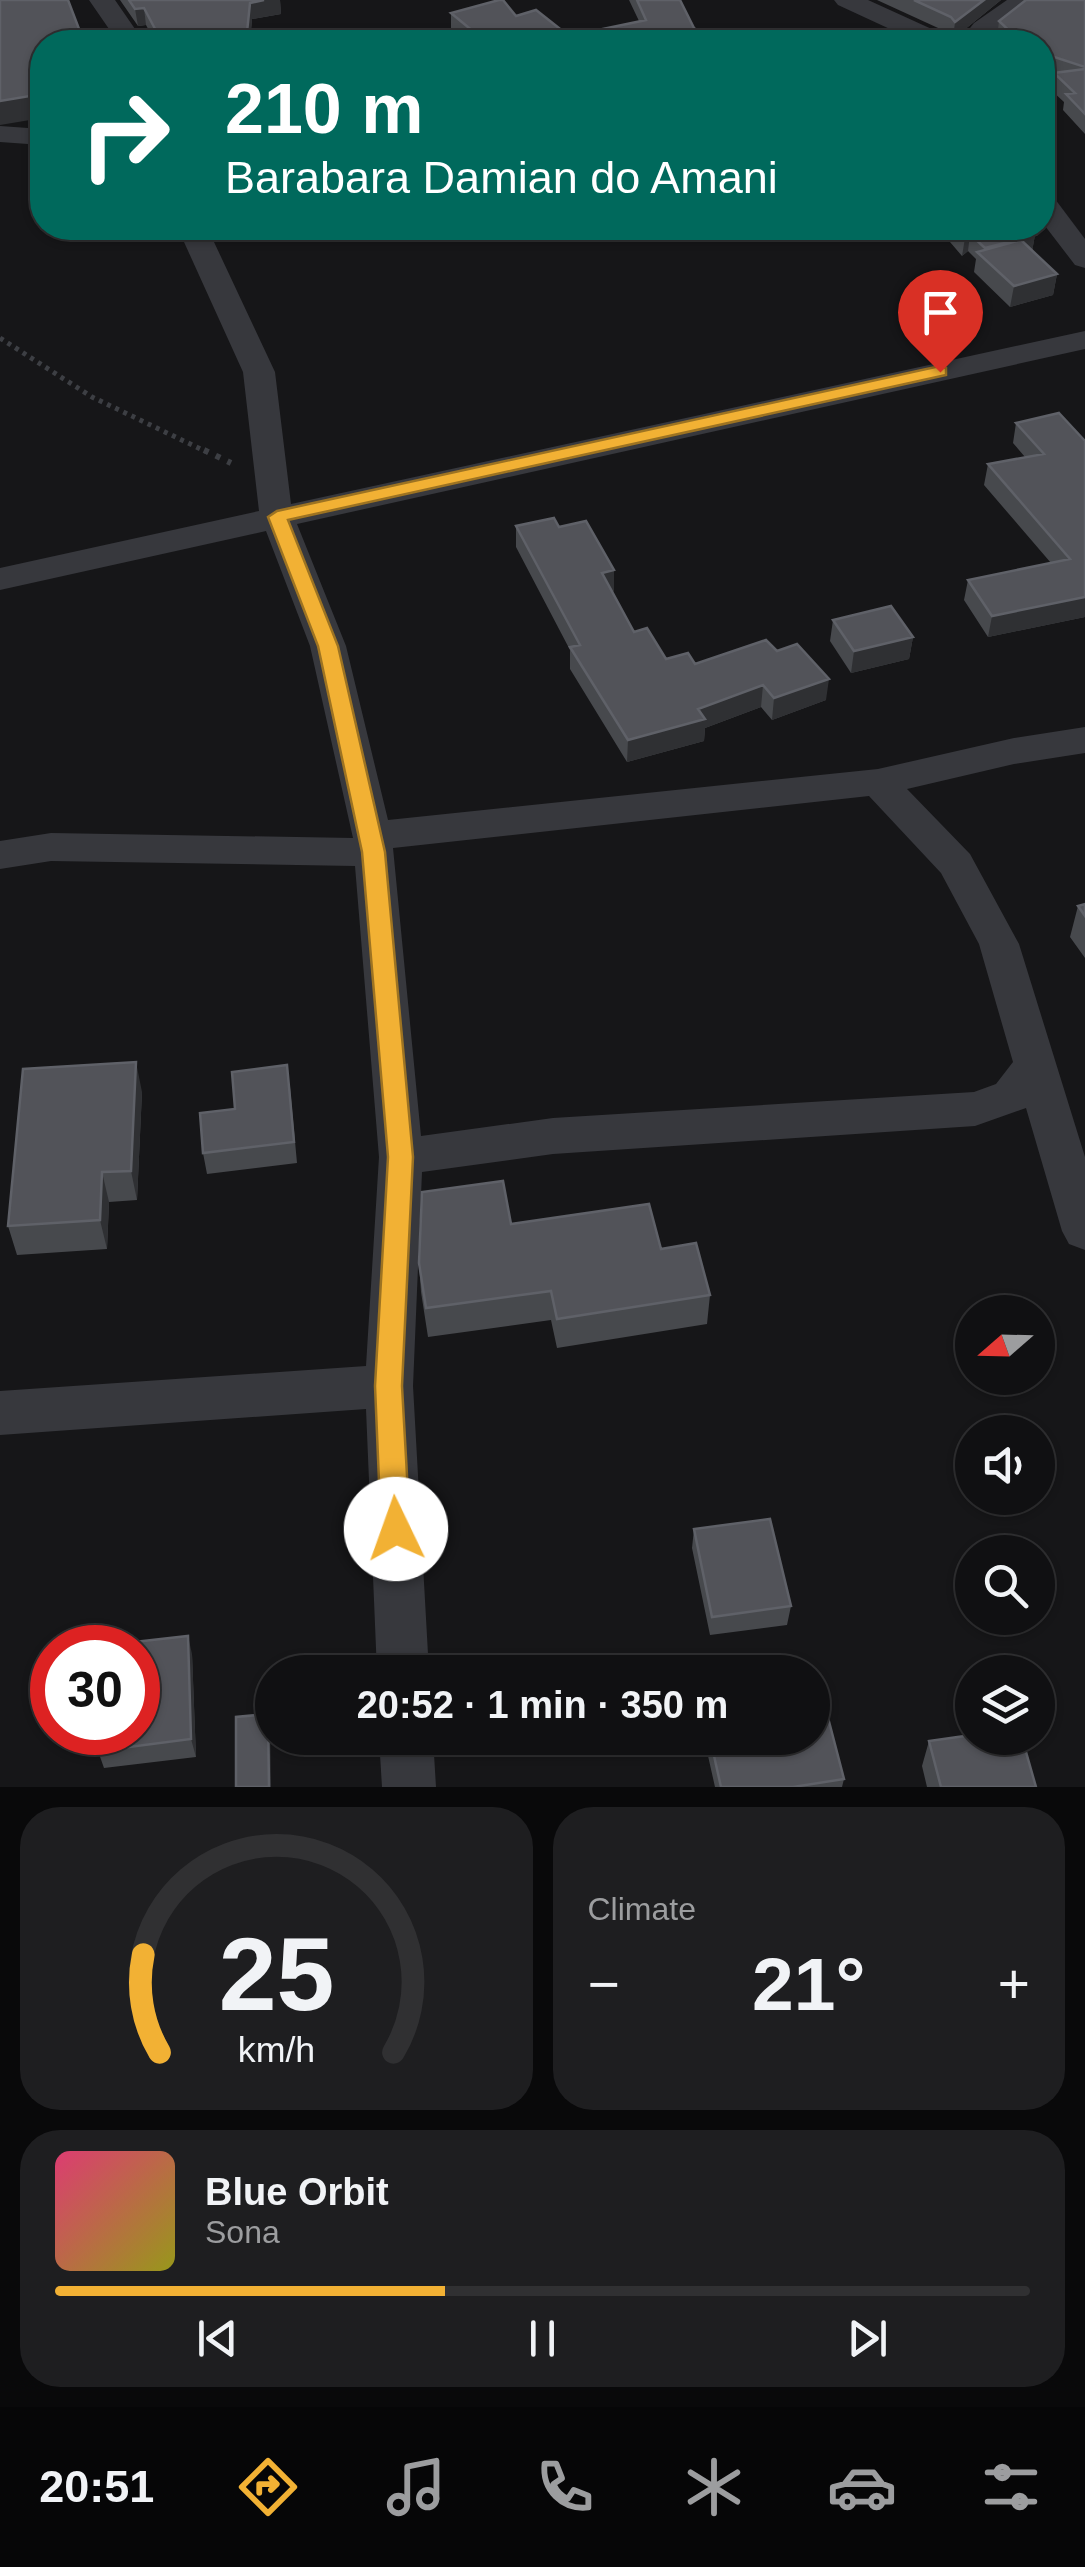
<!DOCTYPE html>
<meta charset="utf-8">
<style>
body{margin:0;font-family:Arial,sans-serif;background:#1e1e20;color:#f1f3f6;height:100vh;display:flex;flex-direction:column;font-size:38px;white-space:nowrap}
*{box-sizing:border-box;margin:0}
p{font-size:32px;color:#9c9d9f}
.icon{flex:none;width:55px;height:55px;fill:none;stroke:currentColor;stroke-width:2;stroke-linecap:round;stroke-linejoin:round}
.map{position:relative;height:1787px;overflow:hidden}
.sheet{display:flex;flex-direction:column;gap:20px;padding:20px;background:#09090a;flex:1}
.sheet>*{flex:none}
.hud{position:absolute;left:30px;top:30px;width:1025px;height:210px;border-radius:40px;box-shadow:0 2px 8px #0004,0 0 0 2px #303032;background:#00695c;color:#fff;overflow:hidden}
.needle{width:65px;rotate:250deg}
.controls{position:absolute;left:955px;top:1295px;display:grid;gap:20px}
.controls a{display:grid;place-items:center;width:100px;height:100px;border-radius:50%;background:#101012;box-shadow:0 2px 8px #0004,0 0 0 2px #303032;font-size:50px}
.speed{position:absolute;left:30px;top:1625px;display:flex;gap:20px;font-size:50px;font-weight:700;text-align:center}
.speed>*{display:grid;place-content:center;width:130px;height:130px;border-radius:50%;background:#101012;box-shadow:0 2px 8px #0004,0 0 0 2px #303032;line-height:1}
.speed .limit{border:15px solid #d22;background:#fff;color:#111}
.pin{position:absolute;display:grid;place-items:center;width:85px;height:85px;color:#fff;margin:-102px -42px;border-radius:50% 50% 50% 0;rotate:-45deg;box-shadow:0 0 10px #0007}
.pin .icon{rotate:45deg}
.me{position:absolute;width:110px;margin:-55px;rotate:357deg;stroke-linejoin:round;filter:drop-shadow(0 0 8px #0008)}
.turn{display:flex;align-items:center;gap:35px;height:210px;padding:0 30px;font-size:45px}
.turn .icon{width:130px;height:130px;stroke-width:2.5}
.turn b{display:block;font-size:70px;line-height:85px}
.big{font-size:75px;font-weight:800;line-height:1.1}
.sheet .tile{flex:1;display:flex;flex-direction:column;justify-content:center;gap:15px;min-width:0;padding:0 35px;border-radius:40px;background:#1e1e20}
.sheet .dial{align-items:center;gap:0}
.dial svg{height:260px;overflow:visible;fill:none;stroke:#303032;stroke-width:7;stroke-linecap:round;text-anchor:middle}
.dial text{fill:#f1f3f6;stroke:none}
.song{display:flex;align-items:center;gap:30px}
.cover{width:120px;height:120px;border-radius:15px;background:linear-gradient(135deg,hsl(340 70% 55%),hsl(60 70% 35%))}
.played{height:10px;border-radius:5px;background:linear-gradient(90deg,#f2b134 40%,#303032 40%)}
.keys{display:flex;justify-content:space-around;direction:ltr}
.heat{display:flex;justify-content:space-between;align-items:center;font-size:55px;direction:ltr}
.sheet .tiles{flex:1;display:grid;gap:20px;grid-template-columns:1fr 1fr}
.tile:last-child{grid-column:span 2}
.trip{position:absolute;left:255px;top:1655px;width:575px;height:100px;border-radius:50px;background:#101012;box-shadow:0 2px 8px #0004,0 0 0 2px #303032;font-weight:800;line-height:100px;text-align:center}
.dock{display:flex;height:160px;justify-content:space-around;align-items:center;background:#060607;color:#9c9d9f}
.dock .icon{width:70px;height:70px}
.dock .selected{color:#f2b134}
.dock b{font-size:45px;color:#f1f3f6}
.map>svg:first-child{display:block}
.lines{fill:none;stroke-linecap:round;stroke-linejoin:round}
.path-far1{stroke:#3d3f44;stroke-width:5;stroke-dasharray:4 5;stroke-linecap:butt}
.path{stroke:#3d3f44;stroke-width:6;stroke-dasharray:5 8;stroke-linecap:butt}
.street{fill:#37383d;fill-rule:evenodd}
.wall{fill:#47494d}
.shaded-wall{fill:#2f3033}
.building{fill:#525359;stroke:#5f6168;stroke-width:2.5}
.route{fill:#f2b134;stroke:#9d7322;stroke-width:2.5}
</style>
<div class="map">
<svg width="1085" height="1787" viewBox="0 0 1085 1787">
<rect width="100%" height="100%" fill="#161618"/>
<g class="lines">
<path class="path-far1" d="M 0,338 L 92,397 L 209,453"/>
<path class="path" d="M 204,450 L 231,463"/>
<path class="street" d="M 89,0 L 115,0 L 144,42 L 118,42 Z
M 834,0 L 868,0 L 947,36 L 951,42 L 918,42 L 838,5 Z
M 1007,0 L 1037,0 L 985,42 L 959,42 L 974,23 Z
M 0,126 L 42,129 L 42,145 L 0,142 Z
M 1042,193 L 1052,195 L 1085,239 L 1085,268 L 1075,265 L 1042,222 Z
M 184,228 L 213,228 L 214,242 L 275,372 L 291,504 L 1085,331 L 1085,349 L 297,524 L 346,646 L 388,820 L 878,769 L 1014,738 L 1085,727 L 1085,753 L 1014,764 L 907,789 L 970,854 L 1019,944 L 1085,1157 L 1085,1250 L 1069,1244 L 1062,1231 L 1026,1108 L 975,1126 L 553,1154 L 422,1172 L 413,1386 L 429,1672 L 377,1672 L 366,1409 L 0,1435 L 0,1391 L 366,1366 L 379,1157 L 355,866 L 51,861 L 0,869 L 0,841 L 51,833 L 353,838 L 310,646 L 266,531 L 0,590 L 0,568 L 259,511 L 243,372 L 184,242 ZM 869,796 L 941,873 L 979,944 L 1013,1062 L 996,1084 L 974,1092 L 553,1118 L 421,1136 L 393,848 Z
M 379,1738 L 433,1738 L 436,1787 L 382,1787 Z"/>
</g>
<path class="wall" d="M 120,0 L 280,0 L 281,14 L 252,19 L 250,42 L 155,42 L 146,25 L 138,26 Z
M 629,0 L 680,0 L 694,28 L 709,42 L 468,42 L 451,29 L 451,13 L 516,16 L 569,36 L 639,21 Z
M 877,0 L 1001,0 L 953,39 L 949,33 Z
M 1085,0 L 1085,134 L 1063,110 L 1064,102 L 1051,90 L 1054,74 L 1042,70 L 1042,42 L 1002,42 L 997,38 L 999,21 Z
M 938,228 L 1027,228 L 1035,235 L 1032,251 L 1057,274 L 1053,295 L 1010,307 L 974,272 L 976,259 L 968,251 L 962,256 Z
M 1059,413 L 1085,617 L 988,637 L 964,600 L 968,580 L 1051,563 L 984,485 L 988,464 L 1025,457 L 1013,443 L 1016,423 Z
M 516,526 L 559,527 L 614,591 L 612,592 L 634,632 L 666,659 L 695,664 L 777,651 L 826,700 L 772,720 L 761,707 L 705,728 L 704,741 L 627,762 L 570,669 L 570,650 L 516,547 Z
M 833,620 L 913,637 L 909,659 L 851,673 L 830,641 Z
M 1085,904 L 1085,958 L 1070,937 L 1078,906 Z
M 290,1087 L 297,1163 L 207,1174 L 203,1153 L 235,1109 Z
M 142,1092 L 137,1200 L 109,1202 L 107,1249 L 17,1255 L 8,1226 Z
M 511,1224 L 661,1249 L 710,1295 L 707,1324 L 557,1348 L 551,1320 L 428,1337 L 421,1292 L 419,1263 Z
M 694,1529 L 791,1606 L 787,1625 L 710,1635 L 692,1548 Z
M 192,1654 L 196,1757 L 104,1768 L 98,1751 Z
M 707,1738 L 812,1738 L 844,1779 L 842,1787 L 715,1787 L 706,1747 Z
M 929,1741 L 1036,1787 L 927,1787 L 922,1766 Z"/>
<path class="shaded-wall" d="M 264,0 L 280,0 L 281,14 L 252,19 L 250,42 L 246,42 L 250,3 Z
M 984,0 L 1001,0 L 953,39 L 955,22 Z
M 144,8 L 146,25 L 138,26 L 135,9 Z
M 42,94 L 42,118 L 0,125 L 0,101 Z
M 970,234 L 968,251 L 962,256 L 965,238 Z
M 1035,235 L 1032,252 L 984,258 L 985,248 Z
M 1057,274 L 1053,295 L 1010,307 L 1014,286 Z
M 614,570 L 614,591 L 601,594 L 602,573 Z
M 1085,597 L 1085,617 L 988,637 L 992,616 Z
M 913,637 L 909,659 L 851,673 L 854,651 Z
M 829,679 L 826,700 L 772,720 L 774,698 Z
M 763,685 L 761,707 L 705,728 L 704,741 L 627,762 L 628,740 L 698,709 Z
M 136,1062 L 142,1092 L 137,1200 L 131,1171 Z
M 102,1172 L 109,1202 L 107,1249 L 100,1220 Z
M 188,1636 L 192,1654 L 196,1757 L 191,1739 Z
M 268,1714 L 270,1723 L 271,1787 L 269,1787 Z"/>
<path class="building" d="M 0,0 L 68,0 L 84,42 L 42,42 L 42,94 L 0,101 Z
M 129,0 L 264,0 L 250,3 L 246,42 L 162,42 L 144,8 L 135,9 Z
M 499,0 L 503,0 L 516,16 L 536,10 L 569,36 L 646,20 L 637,0 L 680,0 L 694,28 L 709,42 L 486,42 L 451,13 Z
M 914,0 L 984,0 L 955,22 L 951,17 Z
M 1026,0 L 1085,0 L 1085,67 L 1042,53 L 1042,42 L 1021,42 L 999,21 Z
M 1085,69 L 1085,114 L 1066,94 L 1075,93 L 1054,73 Z
M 956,228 L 1027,228 L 1035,235 L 985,248 L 970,234 L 965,238 Z
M 1021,240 L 1057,274 L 1014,286 L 977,252 Z
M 1059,413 L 1085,441 L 1085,597 L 992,616 L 968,580 L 1070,559 L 988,464 L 1044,454 L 1016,423 Z
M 554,518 L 559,527 L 586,521 L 614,570 L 602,573 L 634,632 L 647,628 L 666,659 L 688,653 L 695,664 L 766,640 L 777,651 L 797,644 L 829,679 L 774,698 L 763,685 L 698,709 L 705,719 L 628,740 L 570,647 L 580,645 L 516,526 Z
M 891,606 L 913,637 L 854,651 L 833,620 Z
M 1085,904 L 1085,916 L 1078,906 Z
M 136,1062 L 131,1171 L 102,1172 L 100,1220 L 8,1226 L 23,1069 Z
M 287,1065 L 294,1142 L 203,1153 L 200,1113 L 235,1109 L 232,1072 Z
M 503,1181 L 511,1224 L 649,1204 L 661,1249 L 696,1243 L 710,1295 L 557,1319 L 551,1291 L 426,1308 L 419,1263 L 422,1192 Z
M 770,1519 L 791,1606 L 712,1617 L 694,1529 Z
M 188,1636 L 191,1739 L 98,1751 L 98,1732 L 138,1732 L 138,1648 L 98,1648 L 98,1646 Z
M 826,1710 L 844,1779 L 793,1787 L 721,1787 L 710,1738 L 812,1738 L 812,1712 Z
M 268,1714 L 269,1787 L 236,1787 L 236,1717 Z
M 972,1735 L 972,1738 L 1022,1738 L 1036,1787 L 941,1787 L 929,1741 Z"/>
<path class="route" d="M 940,366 L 946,368 L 946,375 L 288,520 L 338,646 L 385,852 L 413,1157 L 402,1386 L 410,1529 L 406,1538 L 396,1542 L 386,1538 L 381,1529 L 375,1386 L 388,1157 L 362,852 L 318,646 L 268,517 L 277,511 Z"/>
</svg>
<div class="controls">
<a><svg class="needle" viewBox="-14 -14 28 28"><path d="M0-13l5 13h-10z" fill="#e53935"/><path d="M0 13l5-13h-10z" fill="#9c9d9f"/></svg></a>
<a><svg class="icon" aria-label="sound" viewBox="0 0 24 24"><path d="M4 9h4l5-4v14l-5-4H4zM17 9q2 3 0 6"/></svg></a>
<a><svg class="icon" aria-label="search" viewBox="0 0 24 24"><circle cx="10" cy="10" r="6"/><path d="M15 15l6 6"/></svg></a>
<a><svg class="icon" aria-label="layers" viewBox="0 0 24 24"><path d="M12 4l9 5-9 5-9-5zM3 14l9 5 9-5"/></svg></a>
</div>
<div class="speed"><div class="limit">30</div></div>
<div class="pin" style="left:940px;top:372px;background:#d93025"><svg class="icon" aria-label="arrive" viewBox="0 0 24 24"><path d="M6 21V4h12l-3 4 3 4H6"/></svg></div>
<svg class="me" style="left:396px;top:1529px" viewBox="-20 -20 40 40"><circle r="19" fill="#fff"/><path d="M0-13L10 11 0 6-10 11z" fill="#f2b134"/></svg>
<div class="trip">20:52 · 1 min · 350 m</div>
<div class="hud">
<div class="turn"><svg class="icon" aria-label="right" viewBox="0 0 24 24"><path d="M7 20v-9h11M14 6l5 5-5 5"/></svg><div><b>210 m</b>Barabara Damian do Amani</div></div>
</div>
</div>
<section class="sheet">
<div class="tiles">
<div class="tile dial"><svg viewBox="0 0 100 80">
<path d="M14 69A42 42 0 1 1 86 69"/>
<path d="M14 69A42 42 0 0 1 9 39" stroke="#f2b134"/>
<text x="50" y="56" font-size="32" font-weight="700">25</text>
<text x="50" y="72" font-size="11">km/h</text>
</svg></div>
<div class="tile"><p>Climate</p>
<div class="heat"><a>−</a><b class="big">21°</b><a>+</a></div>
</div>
<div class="tile">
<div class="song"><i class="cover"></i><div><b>Blue Orbit</b><p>Sona</p></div></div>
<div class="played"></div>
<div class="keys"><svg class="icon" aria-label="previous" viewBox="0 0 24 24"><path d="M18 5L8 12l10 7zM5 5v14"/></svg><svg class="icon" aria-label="pause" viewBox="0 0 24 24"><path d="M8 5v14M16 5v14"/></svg><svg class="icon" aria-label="next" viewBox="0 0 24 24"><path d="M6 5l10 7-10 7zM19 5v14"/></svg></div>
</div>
</div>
</section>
<nav class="dock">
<b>20:51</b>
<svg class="icon selected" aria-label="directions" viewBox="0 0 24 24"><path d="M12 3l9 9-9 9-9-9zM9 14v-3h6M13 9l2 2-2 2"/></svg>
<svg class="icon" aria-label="music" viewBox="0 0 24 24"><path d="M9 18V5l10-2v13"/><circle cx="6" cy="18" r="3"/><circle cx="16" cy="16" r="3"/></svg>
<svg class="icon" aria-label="phone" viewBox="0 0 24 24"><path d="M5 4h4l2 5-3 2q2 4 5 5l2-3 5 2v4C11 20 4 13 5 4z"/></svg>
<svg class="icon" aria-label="climate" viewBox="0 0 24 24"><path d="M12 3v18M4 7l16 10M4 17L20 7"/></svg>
<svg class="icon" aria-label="car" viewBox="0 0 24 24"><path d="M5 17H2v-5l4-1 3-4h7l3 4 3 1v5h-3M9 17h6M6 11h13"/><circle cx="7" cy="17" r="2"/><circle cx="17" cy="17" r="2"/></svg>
<svg class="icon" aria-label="filters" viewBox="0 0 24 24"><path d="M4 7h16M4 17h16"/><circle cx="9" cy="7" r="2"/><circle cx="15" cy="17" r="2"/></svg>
</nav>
